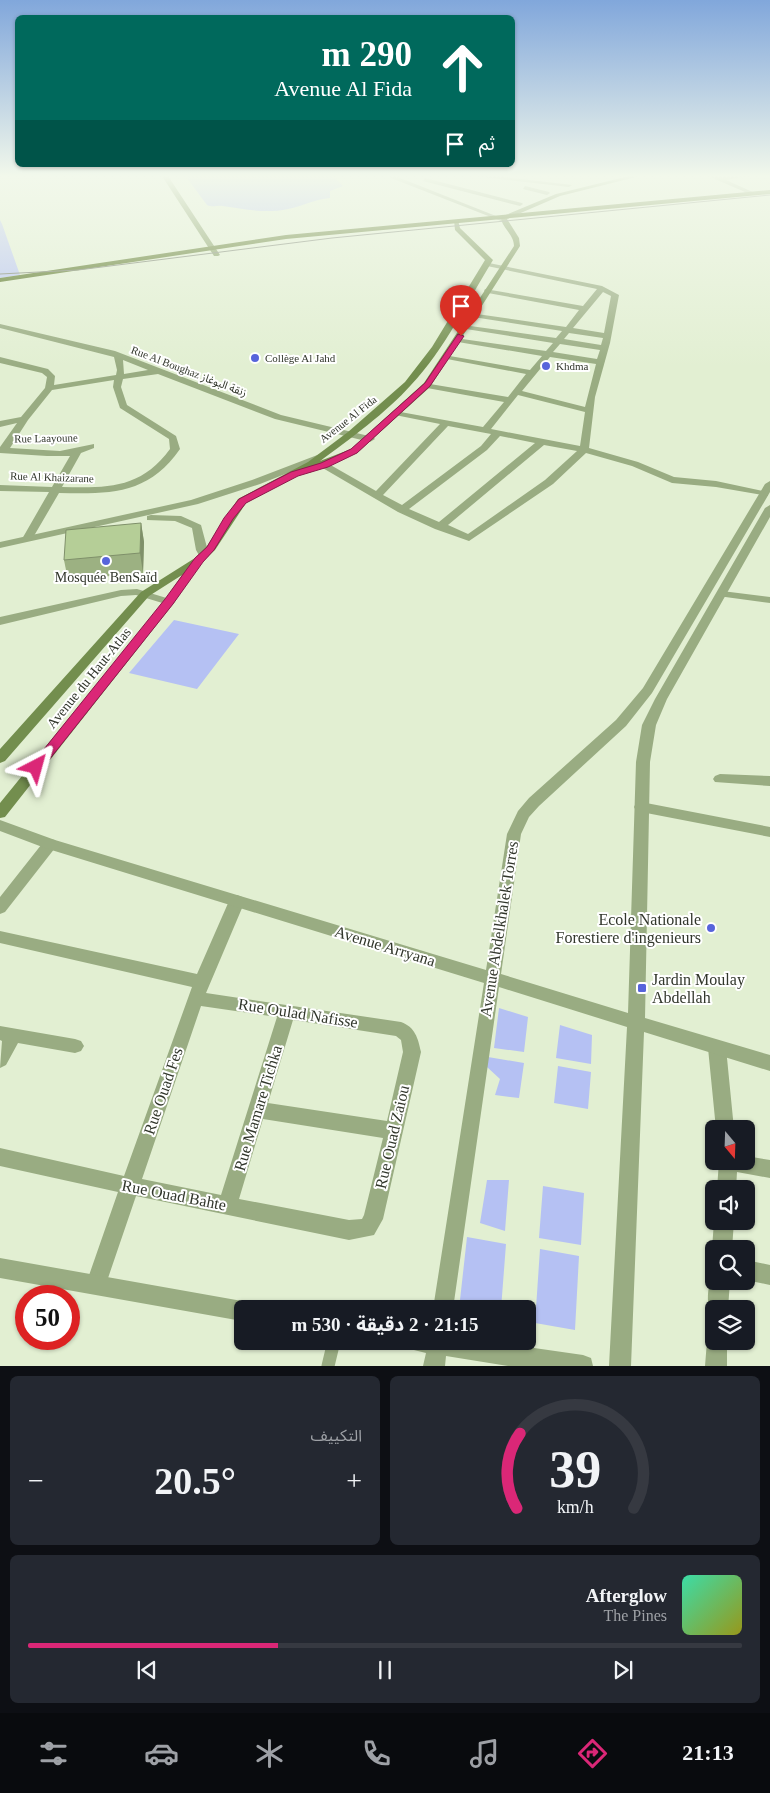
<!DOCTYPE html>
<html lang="ar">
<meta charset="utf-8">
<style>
body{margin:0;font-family:"Times New Roman","Noto Sans Arabic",serif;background:#242831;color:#f1f3f6;direction:rtl;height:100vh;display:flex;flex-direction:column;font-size:19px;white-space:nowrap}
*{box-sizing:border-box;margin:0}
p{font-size:16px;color:#9ea1a6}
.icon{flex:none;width:28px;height:28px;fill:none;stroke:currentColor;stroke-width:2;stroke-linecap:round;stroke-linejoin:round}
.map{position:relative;height:1366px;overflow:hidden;direction:ltr}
.side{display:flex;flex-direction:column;gap:10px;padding:10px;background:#0d0f14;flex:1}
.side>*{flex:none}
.banner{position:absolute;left:15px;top:15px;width:500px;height:152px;border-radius:8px;box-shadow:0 1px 4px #0004;direction:rtl;background:#00695c;color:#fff;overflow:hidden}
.needle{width:32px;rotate:161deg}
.buttons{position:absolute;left:705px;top:1120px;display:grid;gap:10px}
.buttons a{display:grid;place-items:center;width:50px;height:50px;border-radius:8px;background:#171b24;box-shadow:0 1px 4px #0004;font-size:25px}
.speed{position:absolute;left:15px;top:1285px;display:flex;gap:10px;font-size:25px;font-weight:700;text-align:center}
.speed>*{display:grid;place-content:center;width:65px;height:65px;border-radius:50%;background:#171b24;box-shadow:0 1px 4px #0004;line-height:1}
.speed .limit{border:8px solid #d22;background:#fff;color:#111}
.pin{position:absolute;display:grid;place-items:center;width:42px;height:42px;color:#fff;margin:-51px -21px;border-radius:50% 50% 50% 0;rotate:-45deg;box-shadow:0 0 5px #0007}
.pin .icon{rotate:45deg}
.me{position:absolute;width:55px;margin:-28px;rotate:39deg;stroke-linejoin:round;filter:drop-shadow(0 0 4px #0008)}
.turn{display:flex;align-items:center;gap:18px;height:105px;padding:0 20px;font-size:22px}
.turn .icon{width:65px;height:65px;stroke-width:2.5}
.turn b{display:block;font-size:35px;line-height:42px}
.then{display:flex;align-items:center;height:48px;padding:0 20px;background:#0003;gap:10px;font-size:19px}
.big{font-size:38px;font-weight:700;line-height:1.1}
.side .widget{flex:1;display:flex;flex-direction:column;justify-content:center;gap:8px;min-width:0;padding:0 18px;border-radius:8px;background:#242831}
.side .dial{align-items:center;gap:0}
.dial svg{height:130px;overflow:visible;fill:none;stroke:#363941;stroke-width:7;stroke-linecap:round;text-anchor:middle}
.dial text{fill:#f1f3f6;stroke:none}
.song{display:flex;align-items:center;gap:15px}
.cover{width:60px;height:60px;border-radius:8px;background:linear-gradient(135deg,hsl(160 70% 55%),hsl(60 70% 35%))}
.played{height:5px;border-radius:2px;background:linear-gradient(90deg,#db2777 35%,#363941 35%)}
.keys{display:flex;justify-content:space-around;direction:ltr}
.heat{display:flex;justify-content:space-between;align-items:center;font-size:28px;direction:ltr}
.side .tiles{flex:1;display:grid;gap:10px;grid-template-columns:1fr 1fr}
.widget:last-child{grid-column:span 2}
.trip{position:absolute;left:234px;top:1300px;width:302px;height:50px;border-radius:8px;background:#171b24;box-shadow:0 1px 4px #0004;font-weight:700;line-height:50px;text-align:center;direction:rtl}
.tab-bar{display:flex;height:80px;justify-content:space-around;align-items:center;background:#090b0e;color:#9ea1a6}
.tab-bar .icon{width:35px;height:35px}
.tab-bar .selected{color:#db2777}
.tab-bar b{font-size:22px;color:#f1f3f6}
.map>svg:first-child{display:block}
.green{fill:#b5c1f3}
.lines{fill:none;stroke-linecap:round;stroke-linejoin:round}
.pedestrian{stroke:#99ac82;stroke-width:13}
.minor{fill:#99ac82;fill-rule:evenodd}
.tertiary{fill:#99ac82;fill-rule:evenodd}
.secondary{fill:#738e4e;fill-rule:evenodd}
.trunk{fill:#4e6c18;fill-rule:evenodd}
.tram{stroke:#707866;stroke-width:1}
.wall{fill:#9cb182}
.shaded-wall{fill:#7f906a}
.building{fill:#b5ce97;stroke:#7f906a}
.route{fill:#db2777;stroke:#8e194d}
.poi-dot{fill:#5764db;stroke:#fff;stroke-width:2}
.labels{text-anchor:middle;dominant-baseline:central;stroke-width:4;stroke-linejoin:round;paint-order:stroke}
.far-poi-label{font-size:11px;fill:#31362b;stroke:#fff;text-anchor:start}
.far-street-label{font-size:11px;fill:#31362b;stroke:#fff}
.poi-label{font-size:14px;fill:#31362b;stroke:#fff}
.street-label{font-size:14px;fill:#31362b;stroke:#fff}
.near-poi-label{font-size:16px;fill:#31362b;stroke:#fff;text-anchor:end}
.near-street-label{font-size:16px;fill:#31362b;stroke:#fff}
</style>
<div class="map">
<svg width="770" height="1366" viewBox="0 0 770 1366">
<rect width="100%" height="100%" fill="#e2efd2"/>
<path class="green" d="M 182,176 L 333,176 L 343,186 L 330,191 L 330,198 C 315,199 303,206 288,209 C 265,214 245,209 223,206 C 217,205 213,208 207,205 L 187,178 Z
M 0,220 L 2,224 L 20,275 L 0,278 Z
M 174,620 L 239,634 L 197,689 L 129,673 Z
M 499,1008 L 528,1017 L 524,1052 L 494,1048 Z
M 560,1025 L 592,1035 L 591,1064 L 556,1058 Z
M 488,1057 L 524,1063 L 519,1098 L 495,1095 L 500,1079 L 487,1067 Z
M 558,1066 L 591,1072 L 588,1109 L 554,1103 Z
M 487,1180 L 509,1180 L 505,1231 L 480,1223 Z
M 543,1186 L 584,1193 L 581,1245 L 539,1238 Z
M 467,1237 L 506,1244 L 501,1309 L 459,1309 Z
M 540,1249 L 579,1256 L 575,1330 L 535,1323 Z"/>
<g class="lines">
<path class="pedestrian" d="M 328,1366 L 334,1341"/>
<path class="minor" d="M 386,176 L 395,176 L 506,220 L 501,221 Z
M 473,176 L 496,176 L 572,185 L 569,187 Z
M 708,176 L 749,176 L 726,180 L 757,194 L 752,195 Z
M 425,178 L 522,203 L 523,204 L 520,206 L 423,181 Z
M 525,186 L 549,192 L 550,193 L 547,195 L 523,189 Z
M 484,262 L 602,286 L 619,295 L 610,343 L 595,397 L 589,448 L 638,462 L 674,477 L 716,481 L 768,492 L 768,496 L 716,487 L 672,483 L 632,466 L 586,453 L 553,484 L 469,541 L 435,529 L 398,512 L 321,467 L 321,463 L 327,463 L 376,491 L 440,424 L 395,415 L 395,411 L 483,427 L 504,402 L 427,388 L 424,387 L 424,383 L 508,397 L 526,374 L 447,359 L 444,359 L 444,355 L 530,370 L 542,356 L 458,342 L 455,342 L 455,338 L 546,351 L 553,343 L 466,329 L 463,329 L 463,325 L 556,338 L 562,331 L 473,317 L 469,315 L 470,313 L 566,327 L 579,310 L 488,293 L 484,291 L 485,289 L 583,306 L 597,289 L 487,266 L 484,266 ZM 603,292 L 611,296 L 604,333 L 573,328 ZM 569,333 L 603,338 L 601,345 L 564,339 ZM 560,344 L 600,350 L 597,359 L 553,352 ZM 550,357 L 596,364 L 585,407 L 522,391 ZM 518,395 L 585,412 L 580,446 L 491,429 ZM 448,426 L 491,434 L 481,446 L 402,505 L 383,495 ZM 500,436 L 535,443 L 439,522 L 409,509 L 487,450 ZM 544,445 L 577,451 L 545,480 L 468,534 L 448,525 Z
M 0,324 L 115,351 L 281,415 L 373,437 L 375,439 L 370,442 L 275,419 L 158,374 L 123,379 L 121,387 L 127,405 L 176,436 L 180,449 C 148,495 110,494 59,493 L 31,541 L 23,541 L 22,539 L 49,492 L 0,491 L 0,485 L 52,487 L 70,456 L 47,456 L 0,453 L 0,447 L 17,423 L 0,427 L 0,421 L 21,417 L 45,388 L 47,377 L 42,373 L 0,363 L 0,357 L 48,369 L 55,376 L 54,385 L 116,375 L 117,370 L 114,357 L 0,328 ZM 123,360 L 148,370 L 124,374 ZM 114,380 L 113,387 L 120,408 L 169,439 L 170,449 C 141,489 107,488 62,487 L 81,453 L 94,448 L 94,444 L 60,451 L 10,448 L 28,420 L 52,390 Z
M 137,589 L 173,600 L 175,602 L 169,605 L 136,595 L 121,596 L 0,625 L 0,617 L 121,590 Z
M 722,591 L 770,597 L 770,603 L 718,596 L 716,594 Z
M 720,774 L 770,776 L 770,786 L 715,782 L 713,779 L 715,776 Z
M 641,802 L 770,827 L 770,837 L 636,811 L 634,807 L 636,803 Z
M 50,839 L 55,840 L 57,844 L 55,848 L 5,912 L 0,914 L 0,897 L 45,840 Z
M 237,895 L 242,897 L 245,901 L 206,993 L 401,1022 C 415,1027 418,1038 421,1052 L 383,1219 L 374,1235 L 349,1240 L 136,1196 L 106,1284 L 103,1291 L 96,1294 L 89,1291 L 86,1284 L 118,1192 L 0,1166 L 0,1148 L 124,1176 L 192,987 L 0,943 L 0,931 L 197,974 L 229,901 L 232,897 ZM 201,1006 L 277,1017 L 221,1195 L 142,1179 ZM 293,1020 L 396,1036 L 401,1040 L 403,1052 L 387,1121 L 268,1103 ZM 263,1119 L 383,1138 L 364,1215 L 362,1219 L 349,1220 L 239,1199 Z
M 0,1026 L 75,1039 L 81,1041 L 84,1046 L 81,1051 L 75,1053 L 18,1043 L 6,1065 L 0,1068 L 2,1041 L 0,1040 Z
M 717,1041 L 723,1043 L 726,1048 L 734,1129 L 716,1129 L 708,1048 L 711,1043 Z
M 746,1156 L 770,1160 L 770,1178 L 737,1172 L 736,1189 L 717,1189 L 719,1161 L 746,1161 Z
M 714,1221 L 734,1221 L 732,1249 L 714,1249 L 714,1253 L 712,1249 Z
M 746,1260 L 770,1265 L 770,1285 L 746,1280 Z
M 714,1273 L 714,1281 L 730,1281 L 728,1309 L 714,1309 L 714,1318 L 711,1316 C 706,1305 707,1284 714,1273 Z
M 714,1332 L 714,1341 L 727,1341 L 727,1366 L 705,1366 L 707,1341 L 710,1334 Z"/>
<path class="tertiary" d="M 320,454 L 323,455 L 323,459 L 260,484 L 198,504 L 0,548 L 0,542 L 191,500 L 252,480 Z
M 770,481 L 770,492 L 652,693 L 626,726 L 539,806 L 529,817 L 521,834 L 501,974 L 628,1013 L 636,762 L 642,725 L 655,699 L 765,508 L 770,505 L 770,517 L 667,699 L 656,725 L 650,762 L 645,1018 L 770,1055 L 770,1071 L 644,1032 L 631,1366 L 609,1366 L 627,1027 L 499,987 L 453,1309 L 433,1309 L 484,983 L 45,848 L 0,831 L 0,820 L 55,840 L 486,970 L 507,834 L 518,811 L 529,798 L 616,720 L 643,688 L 765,484 Z
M 151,515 L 181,516 L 201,525 L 209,555 L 208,557 L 200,557 L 196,550 L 192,528 L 175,521 L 147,520 L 147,516 Z
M 0,1258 L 242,1301 L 249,1304 L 251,1309 L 242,1309 L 242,1321 L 0,1278 Z
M 403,1341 L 486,1341 L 583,1355 L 591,1358 L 593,1366 L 508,1366 L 446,1356 L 445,1366 L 423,1366 L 426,1353 L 406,1348 Z"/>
<path class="secondary" d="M 162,176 L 168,176 L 220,255 L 218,256 L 214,256 Z
M 629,176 L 640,176 L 560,196 L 507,219 L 519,238 L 520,246 L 430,387 L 357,453 L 309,473 L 302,473 L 246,503 L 215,550 L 201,563 L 173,604 L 5,817 L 0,818 L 0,803 L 165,600 L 182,575 L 149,596 L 5,761 L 0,763 L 0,749 L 141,592 L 195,558 L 207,546 L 238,499 L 308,462 L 348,432 L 405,382 L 432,347 L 485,260 L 455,230 L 454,220 L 458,220 L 460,228 L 493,260 C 467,302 445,349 411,385 C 387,412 349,440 320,461 L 351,449 L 424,383 L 514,246 C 514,234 501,227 501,217 L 556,194 Z"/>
<path class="trunk" d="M 770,190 L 770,194 L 286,239 L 0,282 L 0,278 L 286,235 Z"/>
<path class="tram" d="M 0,274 L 78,270 L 332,238 L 770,195"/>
</g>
<path class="wall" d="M 141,523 L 144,542 L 143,573 L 68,580 L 64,560 Z"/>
<path class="shaded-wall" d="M 141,523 L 144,542 L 143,573 L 140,553 Z"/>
<path class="building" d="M 141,523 L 140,553 L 64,560 L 66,530 Z"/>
<linearGradient id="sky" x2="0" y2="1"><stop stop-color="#81a7db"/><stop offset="0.48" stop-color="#f2f8eb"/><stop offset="1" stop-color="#f2f8eb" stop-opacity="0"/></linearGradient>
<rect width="770" height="367" fill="url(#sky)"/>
<path class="route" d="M 458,334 L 464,336 L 430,386 L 357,453 L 328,467 L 298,476 L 246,503 L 233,519 L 214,550 L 203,562 L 173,604 L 41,770 L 32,770 L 30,767 L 32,764 L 165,599 L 195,558 L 207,547 L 224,518 L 239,499 L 291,472 L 321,463 L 351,449 L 425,383 Z"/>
<g class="poi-dot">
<circle cx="255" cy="358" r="5"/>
<circle cx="546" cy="366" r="5"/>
<circle cx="106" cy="561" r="5"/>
<circle cx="711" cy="928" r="5"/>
<rect x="637" y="983" width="10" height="10" rx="2.5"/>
</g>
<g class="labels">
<g class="far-poi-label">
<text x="265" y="358">Collège Al Jahd</text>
<text x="556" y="366">Khdma</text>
</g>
<g class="far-street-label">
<text transform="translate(189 371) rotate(21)">Rue Al Boughaz زنقة البوغاز</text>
<text transform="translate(348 419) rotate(-38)">Avenue Al Fida</text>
<text transform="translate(46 438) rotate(-1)">Rue Laayoune</text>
<text transform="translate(52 477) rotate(2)">Rue Al Khaizarane</text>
</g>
<g class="poi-label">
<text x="106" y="577">Mosquée BenSaïd</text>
</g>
<g class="street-label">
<text transform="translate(89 678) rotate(-51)">Avenue du Haut-Atlas</text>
</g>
<g class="near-poi-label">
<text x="701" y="919">Ecole Nationale<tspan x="701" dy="18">Forestiere d'ingenieurs</tspan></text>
<text x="652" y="979" text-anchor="start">Jardin Moulay<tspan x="652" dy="18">Abdellah</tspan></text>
</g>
<g class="near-street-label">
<text transform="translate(499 929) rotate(-81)">Avenue Abdelkhalek Torres</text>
<text transform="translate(385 946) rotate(17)">Avenue Arryana</text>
<text transform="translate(298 1013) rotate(9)">Rue Oulad Nafisse</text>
<text transform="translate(163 1091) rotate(-71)">Rue Ouad Fes</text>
<text transform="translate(258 1108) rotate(-73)">Rue Mamare Tichka</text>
<text transform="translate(392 1137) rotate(-77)">Rue Ouad Zaiou</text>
<text transform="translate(174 1195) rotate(11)">Rue Ouad Bahte</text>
</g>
</g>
</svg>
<div class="buttons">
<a><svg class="needle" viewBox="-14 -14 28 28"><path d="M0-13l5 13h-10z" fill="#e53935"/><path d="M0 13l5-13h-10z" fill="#9ea1a6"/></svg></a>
<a><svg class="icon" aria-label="sound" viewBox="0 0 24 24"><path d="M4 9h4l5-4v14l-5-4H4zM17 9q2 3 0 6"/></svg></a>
<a><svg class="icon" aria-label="search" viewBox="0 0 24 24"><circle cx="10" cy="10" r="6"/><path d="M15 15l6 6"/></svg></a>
<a><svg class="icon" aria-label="layers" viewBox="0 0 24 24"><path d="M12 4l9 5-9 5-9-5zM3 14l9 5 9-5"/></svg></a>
</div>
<div class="speed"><div class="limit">50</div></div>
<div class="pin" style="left:461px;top:336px;background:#d93025"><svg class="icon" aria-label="arrive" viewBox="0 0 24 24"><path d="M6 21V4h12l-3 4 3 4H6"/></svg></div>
<svg class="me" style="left:36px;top:767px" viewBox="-20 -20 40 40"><path d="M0-17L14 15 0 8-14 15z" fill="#db2777" stroke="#fff" stroke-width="4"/></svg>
<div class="trip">21:15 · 2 دقيقة · 530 m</div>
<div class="banner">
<div class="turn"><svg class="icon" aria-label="ahead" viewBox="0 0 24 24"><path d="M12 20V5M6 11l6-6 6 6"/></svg><div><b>290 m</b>Avenue Al Fida</div></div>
<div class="then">ثم<svg class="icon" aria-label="arrive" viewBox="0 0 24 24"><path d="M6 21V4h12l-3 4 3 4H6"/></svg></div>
</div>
</div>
<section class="side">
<div class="tiles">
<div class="widget dial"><svg viewBox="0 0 100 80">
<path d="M14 69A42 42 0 1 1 86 69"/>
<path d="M14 69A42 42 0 0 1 16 23" stroke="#db2777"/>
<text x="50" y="56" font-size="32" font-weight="700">39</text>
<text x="50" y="72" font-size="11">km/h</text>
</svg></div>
<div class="widget"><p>التكييف</p>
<div class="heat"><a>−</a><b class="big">20.5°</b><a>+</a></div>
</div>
<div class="widget">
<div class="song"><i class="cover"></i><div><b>Afterglow</b><p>The Pines</p></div></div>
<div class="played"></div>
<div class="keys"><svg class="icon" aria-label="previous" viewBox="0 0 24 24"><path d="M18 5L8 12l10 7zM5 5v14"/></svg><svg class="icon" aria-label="pause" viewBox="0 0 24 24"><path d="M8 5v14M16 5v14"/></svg><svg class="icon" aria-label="next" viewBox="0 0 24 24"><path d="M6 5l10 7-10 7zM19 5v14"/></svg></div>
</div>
</div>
</section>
<nav class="tab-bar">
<b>21:13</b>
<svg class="icon selected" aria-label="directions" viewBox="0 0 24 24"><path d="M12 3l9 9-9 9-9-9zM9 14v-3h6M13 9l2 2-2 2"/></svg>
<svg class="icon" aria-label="music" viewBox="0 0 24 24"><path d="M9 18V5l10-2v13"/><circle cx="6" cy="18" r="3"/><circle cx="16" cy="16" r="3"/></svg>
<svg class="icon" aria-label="phone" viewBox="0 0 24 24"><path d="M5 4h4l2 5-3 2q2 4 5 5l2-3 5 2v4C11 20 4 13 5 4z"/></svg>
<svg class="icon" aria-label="climate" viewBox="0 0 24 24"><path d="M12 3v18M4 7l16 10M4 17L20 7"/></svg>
<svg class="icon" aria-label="car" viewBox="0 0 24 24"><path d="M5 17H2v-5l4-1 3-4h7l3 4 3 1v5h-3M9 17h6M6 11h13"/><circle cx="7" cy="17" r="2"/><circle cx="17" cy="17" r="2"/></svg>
<svg class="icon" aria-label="filters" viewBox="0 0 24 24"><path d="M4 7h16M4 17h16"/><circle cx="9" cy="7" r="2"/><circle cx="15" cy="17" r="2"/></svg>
</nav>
